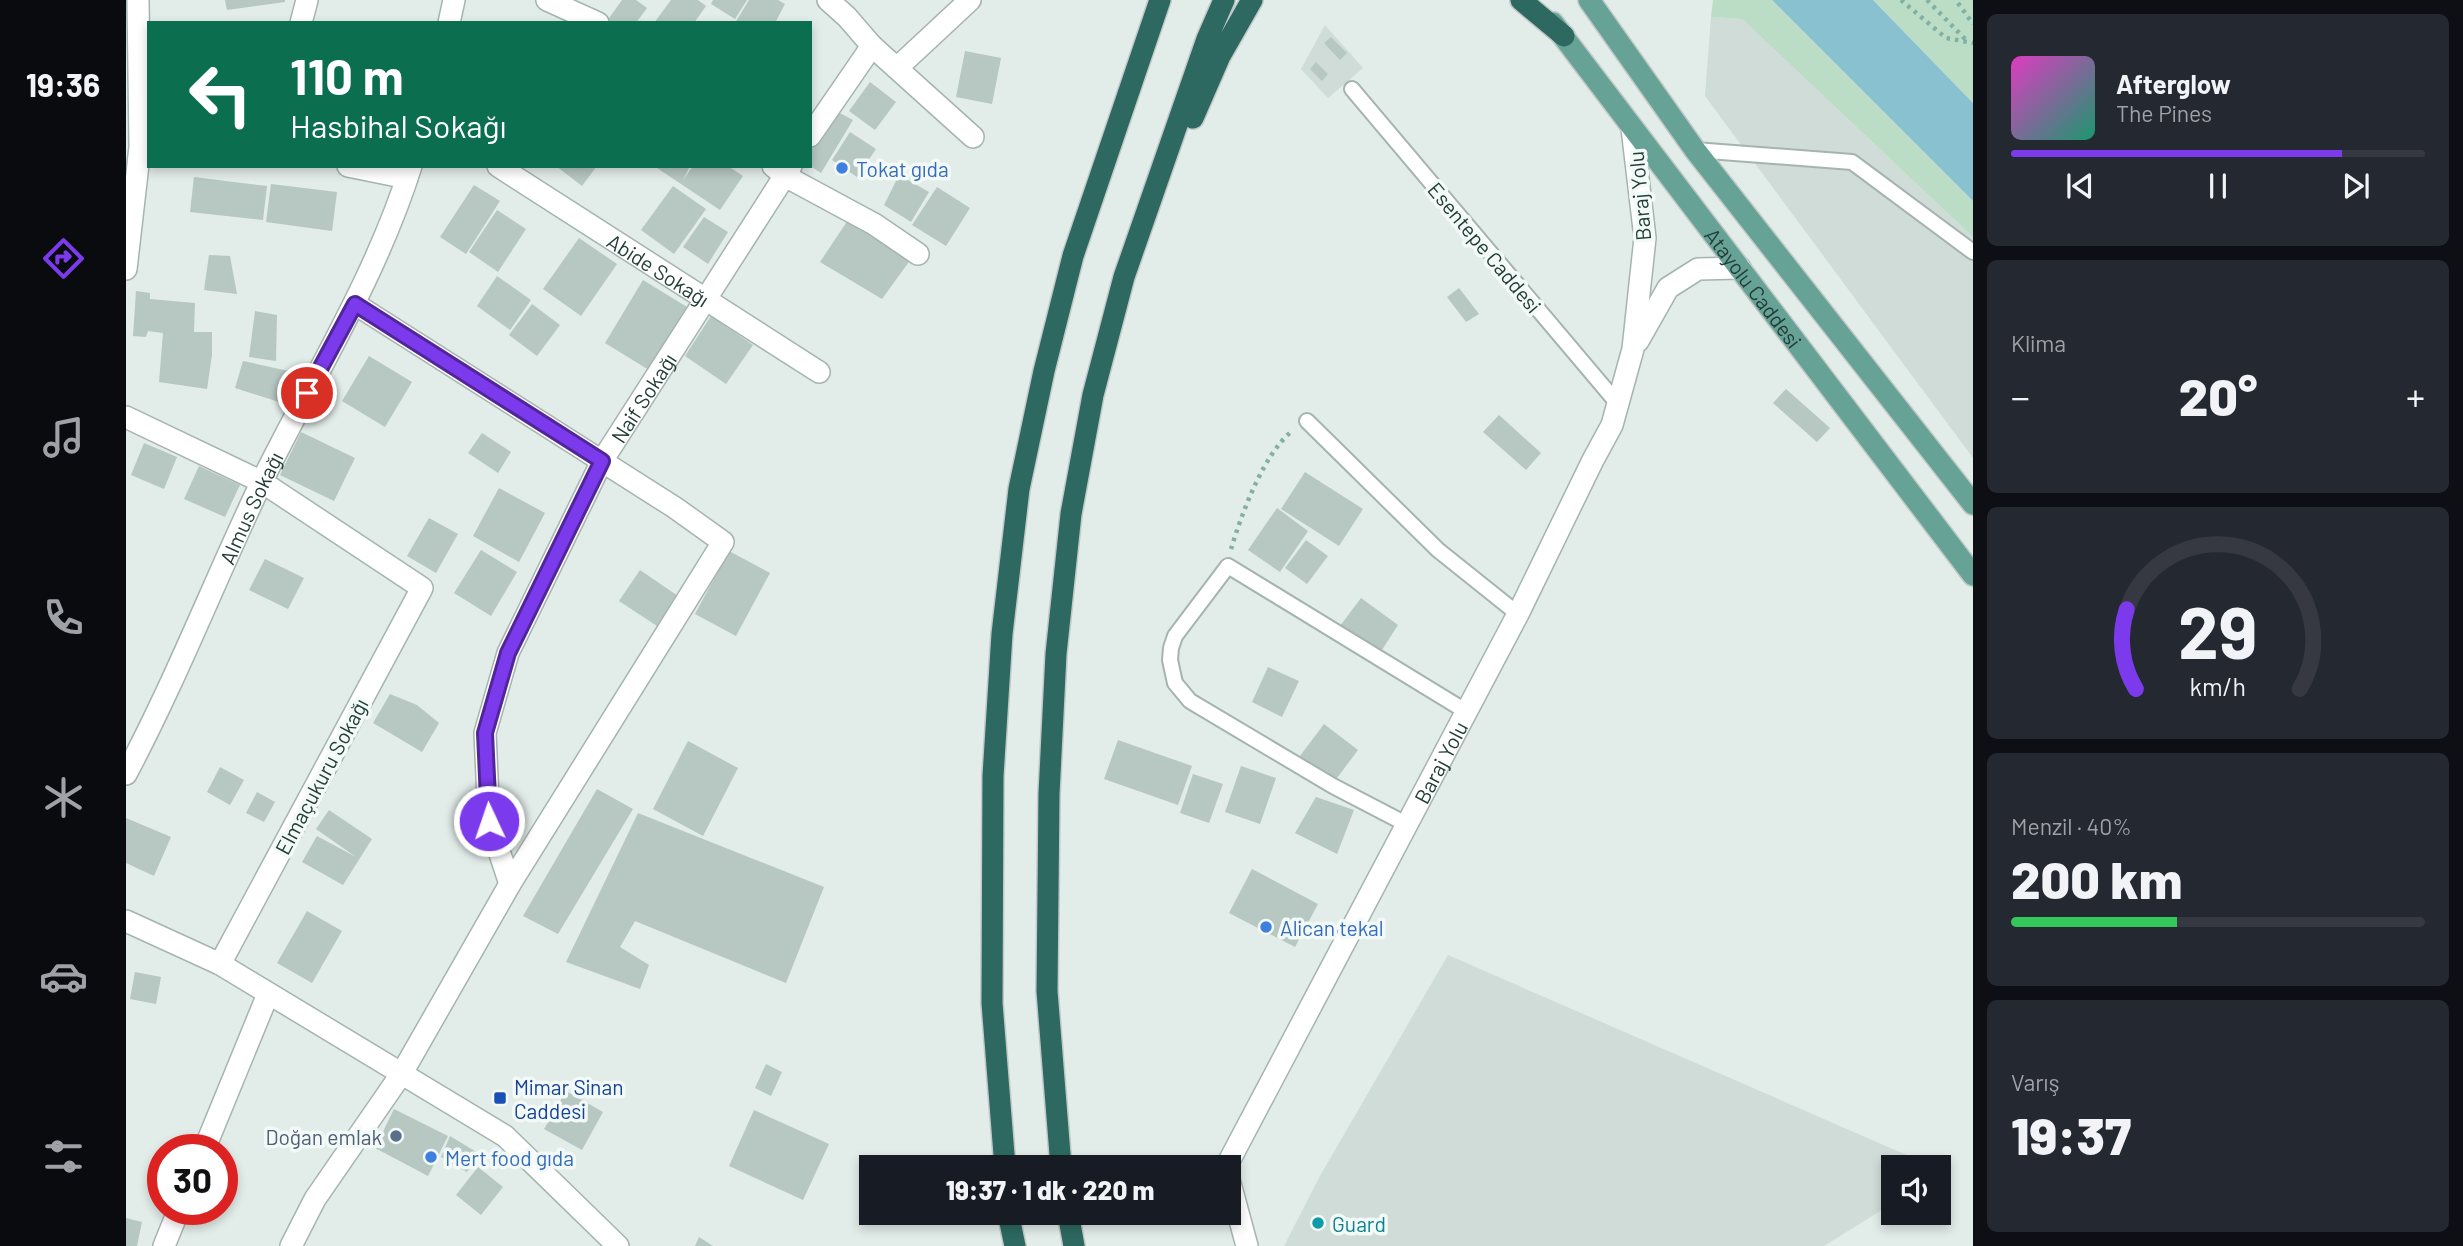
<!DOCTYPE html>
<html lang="tr">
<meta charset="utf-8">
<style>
body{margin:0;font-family:Barlow,sans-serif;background:#242831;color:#f1f3f6;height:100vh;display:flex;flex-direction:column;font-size:26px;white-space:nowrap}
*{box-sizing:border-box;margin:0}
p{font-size:23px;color:#9ea1a6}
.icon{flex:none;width:38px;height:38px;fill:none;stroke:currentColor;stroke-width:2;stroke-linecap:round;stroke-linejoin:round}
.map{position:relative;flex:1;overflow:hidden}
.drawer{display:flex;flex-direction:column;gap:14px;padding:14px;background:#0d0f14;width:490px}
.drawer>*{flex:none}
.guide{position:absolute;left:21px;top:21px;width:665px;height:147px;border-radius:0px;box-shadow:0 4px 10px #0003;background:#0b6e4f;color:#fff;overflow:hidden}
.tools{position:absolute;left:1755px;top:1155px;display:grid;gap:14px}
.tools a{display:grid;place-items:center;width:70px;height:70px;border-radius:0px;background:#171b24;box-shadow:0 4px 10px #0003;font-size:35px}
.speed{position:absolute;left:21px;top:1134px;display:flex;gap:14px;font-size:35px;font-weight:700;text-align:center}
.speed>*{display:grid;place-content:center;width:91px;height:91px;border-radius:50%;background:#171b24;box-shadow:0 4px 10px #0003;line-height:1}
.speed .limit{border:10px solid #d22;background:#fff;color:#111}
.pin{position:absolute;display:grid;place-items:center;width:60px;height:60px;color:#fff;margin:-30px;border:4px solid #fff;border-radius:50%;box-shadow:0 2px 7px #0007}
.me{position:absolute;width:77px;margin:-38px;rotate:357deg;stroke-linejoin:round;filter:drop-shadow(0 0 5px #0008)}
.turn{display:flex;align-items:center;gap:24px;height:147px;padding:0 28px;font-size:32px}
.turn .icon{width:91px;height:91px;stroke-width:2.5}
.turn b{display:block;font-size:49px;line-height:60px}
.big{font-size:52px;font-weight:800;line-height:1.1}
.drawer .widget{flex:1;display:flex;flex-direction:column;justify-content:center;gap:10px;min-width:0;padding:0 24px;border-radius:10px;background:#242831}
.drawer .dial{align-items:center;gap:0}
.dial svg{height:182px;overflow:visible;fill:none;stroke:#363941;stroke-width:7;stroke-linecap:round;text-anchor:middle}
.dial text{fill:#f1f3f6;stroke:none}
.song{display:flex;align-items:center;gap:21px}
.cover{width:84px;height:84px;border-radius:10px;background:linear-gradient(135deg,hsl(310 70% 55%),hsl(160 70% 35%))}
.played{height:7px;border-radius:4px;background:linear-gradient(90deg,#7c3aed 80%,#363941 80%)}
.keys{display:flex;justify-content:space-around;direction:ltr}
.heat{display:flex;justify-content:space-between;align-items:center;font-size:38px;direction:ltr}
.charge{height:10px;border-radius:5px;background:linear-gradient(90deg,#34c759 40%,#363941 0)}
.trip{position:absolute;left:733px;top:1155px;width:382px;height:70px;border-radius:0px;background:#171b24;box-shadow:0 4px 10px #0003;font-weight:800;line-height:70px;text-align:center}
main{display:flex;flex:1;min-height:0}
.tab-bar{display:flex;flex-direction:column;width:126px;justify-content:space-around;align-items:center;background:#090b0e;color:#9ea1a6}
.tab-bar .icon{width:49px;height:49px}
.tab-bar .on{color:#7c3aed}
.tab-bar b{font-size:32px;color:#f1f3f6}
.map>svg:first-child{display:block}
.built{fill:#d0dcd7}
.green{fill:#bbddc6}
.water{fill:#8ac1d1}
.building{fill:#b7c7c1}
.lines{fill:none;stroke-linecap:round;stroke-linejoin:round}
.service-casing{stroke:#a5b4af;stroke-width:18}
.minor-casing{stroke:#a5b4af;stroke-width:24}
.tertiary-casing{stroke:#a5b4af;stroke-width:24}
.primary-casing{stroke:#c1c9c7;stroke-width:24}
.motorway-casing{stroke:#c1c9c7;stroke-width:24}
.path{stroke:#82b0a4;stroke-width:4.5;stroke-dasharray:3.5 5;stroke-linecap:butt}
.service{stroke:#fff;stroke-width:14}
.minor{stroke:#fff;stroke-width:21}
.tertiary{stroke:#fff;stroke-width:21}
.primary{stroke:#66a296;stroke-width:21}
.motorway{stroke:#2d6961;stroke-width:21}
.route-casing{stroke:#51269a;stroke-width:18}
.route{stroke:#7c3aed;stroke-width:12}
.shop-dot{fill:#3f7fe0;stroke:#f2f9f6;stroke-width:2.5}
.transit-dot{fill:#1a4fb4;stroke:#f2f9f6;stroke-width:2.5}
.service-dot{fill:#5c6f8a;stroke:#f2f9f6;stroke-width:2.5}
.culture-dot{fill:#0f9aa8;stroke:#f2f9f6;stroke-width:2.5}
.labels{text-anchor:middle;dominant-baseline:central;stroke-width:7;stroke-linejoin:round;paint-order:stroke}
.shop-label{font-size:21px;fill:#366cbe;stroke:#f2f9f6;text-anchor:start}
.street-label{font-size:21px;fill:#223d37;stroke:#f2f9f6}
.transit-label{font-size:21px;fill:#164399;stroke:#f2f9f6;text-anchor:start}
.service-label{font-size:21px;fill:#4e5e75;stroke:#f2f9f6;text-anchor:end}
.culture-label{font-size:21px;fill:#0d838f;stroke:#f2f9f6;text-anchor:start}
</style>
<main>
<nav class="tab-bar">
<b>19:36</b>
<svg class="icon on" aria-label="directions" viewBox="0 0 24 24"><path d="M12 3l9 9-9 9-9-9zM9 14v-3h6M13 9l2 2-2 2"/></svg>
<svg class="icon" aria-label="music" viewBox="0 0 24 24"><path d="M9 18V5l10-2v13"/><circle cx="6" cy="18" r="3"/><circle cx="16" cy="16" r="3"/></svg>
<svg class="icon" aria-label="phone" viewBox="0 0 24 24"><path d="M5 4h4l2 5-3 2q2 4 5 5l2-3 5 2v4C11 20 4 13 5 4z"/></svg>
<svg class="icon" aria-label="climate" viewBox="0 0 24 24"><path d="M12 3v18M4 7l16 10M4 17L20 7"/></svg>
<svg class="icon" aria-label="car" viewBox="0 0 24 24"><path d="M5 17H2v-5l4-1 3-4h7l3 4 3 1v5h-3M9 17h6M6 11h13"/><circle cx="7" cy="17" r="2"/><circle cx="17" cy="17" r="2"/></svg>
<svg class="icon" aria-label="filters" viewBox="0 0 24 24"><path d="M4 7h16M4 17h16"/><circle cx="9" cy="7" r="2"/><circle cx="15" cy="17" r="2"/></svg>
</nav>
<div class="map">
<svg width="1847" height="1246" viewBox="0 0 1847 1246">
<rect width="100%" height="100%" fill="#e2ece8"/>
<path class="built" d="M 1585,17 L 1616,19 L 1847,237 L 1847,458 L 1579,96 Z
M 1199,25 L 1237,68 L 1202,98 L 1175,69 Z
M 1322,955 L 1808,1167 L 1768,1167 L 1767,1203 L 1698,1246 L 1158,1246 L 1194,1176 Z"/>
<path class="green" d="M 1587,0 L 1646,0 L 1847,201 L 1847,237 L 1616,19 L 1585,17 Z
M 1747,0 L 1847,0 L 1847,103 Z"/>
<path class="water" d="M 1646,0 L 1747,0 L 1847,103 L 1847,201 Z"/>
<path class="building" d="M 99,0 L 159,0 L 159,2 L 101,10 Z
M 496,0 L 510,0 L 521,8 L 510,23 L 484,23 L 481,21 Z
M 545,0 L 572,0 L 580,6 L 568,23 L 528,23 Z
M 587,0 L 621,0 L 609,19 L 585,4 Z
M 623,0 L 652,0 L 659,4 L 649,23 L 609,23 Z
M 1205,37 L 1221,53 L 1214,60 L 1198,43 Z
M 839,51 L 875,58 L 866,104 L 830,97 Z
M 1190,62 L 1202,74 L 1196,81 L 1184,69 Z
M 744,82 L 770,102 L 749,130 L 723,111 Z
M 710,111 L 727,120 L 695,173 L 684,166 L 684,152 Z
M 724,132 L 750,149 L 731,177 L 706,160 Z
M 430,166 L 471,166 L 456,186 Z
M 528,166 L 564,166 L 557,180 L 567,166 L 602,166 L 617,176 L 594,210 Z
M 773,175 L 803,192 L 785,222 L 758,205 Z
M 68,177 L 141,186 L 137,220 L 64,212 Z
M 145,184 L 211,192 L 206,231 L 140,222 Z
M 348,185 L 374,201 L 340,254 L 314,237 Z
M 547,186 L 580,209 L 548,254 L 515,230 Z
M 811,187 L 844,208 L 820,246 L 786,225 Z
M 371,210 L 400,229 L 372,272 L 343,252 Z
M 578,217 L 602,232 L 582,264 L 557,247 Z
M 722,220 L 785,259 L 756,299 L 694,262 Z
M 453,238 L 491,264 L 455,316 L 417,289 Z
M 83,255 L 104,256 L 111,294 L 78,290 Z
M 371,276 L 405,300 L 384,330 L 351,306 Z
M 517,280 L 561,307 L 523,370 L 479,343 Z
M 1333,288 L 1353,314 L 1340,322 L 1321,297 Z
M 10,291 L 24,293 L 24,299 L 69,303 L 68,332 L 86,332 L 86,355 L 81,389 L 33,382 L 37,333 L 22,331 L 20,337 L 7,336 Z
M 406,304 L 434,325 L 411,356 L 383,335 Z
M 129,311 L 151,315 L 150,361 L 123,357 Z
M 585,316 L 627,345 L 600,384 L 559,356 Z
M 243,356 L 286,382 L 259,427 L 216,401 Z
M 117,361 L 163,371 L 153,402 L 109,388 Z
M 1660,389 L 1704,428 L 1691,442 L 1647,403 Z
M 1373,415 L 1415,453 L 1400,470 L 1357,432 Z
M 175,432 L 229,458 L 208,501 L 154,475 Z
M 356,433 L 385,452 L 372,473 L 342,453 Z
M 18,443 L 51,457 L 38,489 L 5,475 Z
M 73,466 L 114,485 L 99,517 L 58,499 Z
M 1179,472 L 1237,509 L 1213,546 L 1155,509 Z
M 373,488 L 419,513 L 393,562 L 347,536 Z
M 1151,508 L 1182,531 L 1154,572 L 1122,550 Z
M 303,518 L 332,534 L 310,573 L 281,556 Z
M 1180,540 L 1202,556 L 1181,584 L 1159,568 Z
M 355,550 L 391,572 L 365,616 L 328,593 Z
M 603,551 L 644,573 L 610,636 L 569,614 Z
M 139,559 L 178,578 L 162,609 L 123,590 Z
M 514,570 L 555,598 L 534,628 L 493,601 Z
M 1235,598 L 1272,625 L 1254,653 L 1214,626 Z
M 1142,667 L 1173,681 L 1156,717 L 1126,702 Z
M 264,694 L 291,705 L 313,723 L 296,752 L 247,723 Z
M 1198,724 L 1232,750 L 1208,782 L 1174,756 Z
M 992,740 L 1066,766 L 1052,805 L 978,779 Z
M 562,741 L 612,768 L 577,836 L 527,809 Z
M 1115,766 L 1150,778 L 1134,824 L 1099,812 Z
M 94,767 L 118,780 L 104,805 L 81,792 Z
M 1067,774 L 1097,784 L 1083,823 L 1054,813 Z
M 471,789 L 507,809 L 432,934 L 397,916 Z
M 131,792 L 149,802 L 138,822 L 120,813 Z
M 1190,797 L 1228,810 L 1211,854 L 1169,833 Z
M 203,810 L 246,839 L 217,885 L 176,862 L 191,836 L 230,857 L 190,829 Z
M 512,813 L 698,887 L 660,983 L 509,921 L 494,947 L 523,965 L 514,989 L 440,962 Z
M 0,818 L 45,837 L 28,876 L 0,863 Z
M 1126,869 L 1192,904 L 1169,947 L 1103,913 Z
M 181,911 L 216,931 L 186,983 L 151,963 Z
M 9,972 L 35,977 L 30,1004 L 4,999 Z
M 640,1064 L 656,1072 L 645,1096 L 629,1088 Z
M 440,1091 L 477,1112 L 456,1150 L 418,1129 Z
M 268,1109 L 322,1136 L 302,1176 L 249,1148 Z
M 628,1110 L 703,1144 L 677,1200 L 603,1166 Z
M 324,1136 L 352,1153 L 341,1172 L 315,1157 Z
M 352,1167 L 377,1187 L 355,1215 L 330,1195 Z
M 1189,1216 L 1198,1221 L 1194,1230 L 1185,1225 Z
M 0,1218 L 16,1222 L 11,1246 L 0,1246 Z
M 573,1237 L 587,1246 L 569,1246 Z"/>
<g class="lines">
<g class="service-casing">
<path id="service" d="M 1226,89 L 1492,404
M 1569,150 L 1726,162 L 1847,252
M 1181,421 L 1312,550 L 1392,614
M 1282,825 L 1207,786 L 1064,701 L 1049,683 L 1044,660 L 1045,648 L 1049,636 L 1102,566 L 1341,712"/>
</g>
<g class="minor-casing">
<g id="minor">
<path d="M 421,0 L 472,23"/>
<path d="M 702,0 L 721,17 L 746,46 L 847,137"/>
<path d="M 175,23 L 181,0"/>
<path d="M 323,23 L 328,0"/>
<path d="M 771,68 L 844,0"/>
<path d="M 684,136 L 746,46"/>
<path d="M 222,166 L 281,178"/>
<path id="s1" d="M 372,166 L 693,372"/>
<path d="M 647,166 L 659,176 L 748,224 L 792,254"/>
<path d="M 0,269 L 14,147 L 12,0"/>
<path d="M 0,417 L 136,482 L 296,588 L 94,964"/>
<path id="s2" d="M 0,774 C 51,678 90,577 137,479 C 188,376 250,277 285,166"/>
<path id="s3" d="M 384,884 L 363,821 L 359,733 L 382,653 L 476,461 L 665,166"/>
<path d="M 78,1150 L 142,994"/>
<path d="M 38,1246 L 53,1209"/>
<path d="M 165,1246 L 189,1199 L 276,1073 L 384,884 L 597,542 L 548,507 L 229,304"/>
</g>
</g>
<g class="tertiary-casing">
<g id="tertiary">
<path d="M 1512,341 L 1542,288 L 1572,269 L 1614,268"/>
<path d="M 0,921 L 94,964 L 379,1136 L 492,1246"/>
<path id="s4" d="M 1100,1167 L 1392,614 L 1467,460 L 1486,425 L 1507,349 L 1519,238 L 1506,128"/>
<path d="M 1102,1176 L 1121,1246"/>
</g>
</g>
<g class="primary-casing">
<g id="primary">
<path d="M 1463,0 L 1569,150 L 1847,504"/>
<path id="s5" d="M 1427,23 L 1847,575"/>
</g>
</g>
<g class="motorway-casing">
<path id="motorway" d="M 1395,0 L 1438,36
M 1067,118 L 1094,56 L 1126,0
M 879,1167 L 866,1003 L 867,776 L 876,634 L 893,489 L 918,371 L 947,256 L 1034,0
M 935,1167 L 921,991 L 923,794 L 930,654 L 945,514 L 967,395 L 998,277 L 1081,39 L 1098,0
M 882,1213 L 889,1246
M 942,1213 L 948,1246"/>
</g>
<path class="path" d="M 1775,0 L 1820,38 L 1847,43
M 1801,0 L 1842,42
M 1832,3 L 1847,24
M 1105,549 C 1116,513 1137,455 1166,431"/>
<use href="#service" class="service"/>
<use href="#minor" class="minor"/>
<use href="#tertiary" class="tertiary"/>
<use href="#primary" class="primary"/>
<use href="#motorway" class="motorway"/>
</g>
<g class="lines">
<g class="route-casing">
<path id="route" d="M 181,393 L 229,304 L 476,461 L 382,653 L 359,733 L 363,821"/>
</g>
<use href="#route" class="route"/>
</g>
<g class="shop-dot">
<circle cx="716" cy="168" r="7"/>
<circle cx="1140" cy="927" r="7"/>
<circle cx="305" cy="1157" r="7"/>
</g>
<rect class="transit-dot" x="367" y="1091" width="14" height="14" rx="3.5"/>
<circle class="service-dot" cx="270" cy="1136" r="7"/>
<circle class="culture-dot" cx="1192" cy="1223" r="7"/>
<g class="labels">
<g class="shop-label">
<text x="730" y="168">Tokat gıda</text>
<text x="1154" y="927">Alican tekal</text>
<text x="319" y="1157">Mert food gıda</text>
</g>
<g class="street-label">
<text transform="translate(1513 196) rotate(-95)">Baraj Yolu</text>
<text transform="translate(1359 247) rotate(50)">Esentepe Caddesi</text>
<text stroke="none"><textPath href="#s1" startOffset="191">Abide Sokağı</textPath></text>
<text stroke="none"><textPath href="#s5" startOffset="332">Atayolu Caddesi</textPath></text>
<text stroke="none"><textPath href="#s3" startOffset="527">Naif Sokağı</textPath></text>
<text stroke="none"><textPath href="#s2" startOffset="294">Almus Sokağı</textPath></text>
<text stroke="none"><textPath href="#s4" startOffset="458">Baraj Yolu</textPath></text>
<text transform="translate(195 776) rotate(-62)">Elmaçukuru Sokağı</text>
</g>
<g class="transit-label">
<text x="388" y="1086">Mimar Sinan<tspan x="388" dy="24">Caddesi</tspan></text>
</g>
<g class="service-label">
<text x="256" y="1136">Doğan emlak</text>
</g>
<g class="culture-label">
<text x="1206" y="1223">Guard</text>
</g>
</g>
</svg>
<div class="tools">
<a><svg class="icon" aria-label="sound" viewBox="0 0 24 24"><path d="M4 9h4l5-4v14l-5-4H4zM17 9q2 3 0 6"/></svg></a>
</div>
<div class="speed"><div class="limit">30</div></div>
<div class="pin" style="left:181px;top:393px;background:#d93025"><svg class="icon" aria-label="arrive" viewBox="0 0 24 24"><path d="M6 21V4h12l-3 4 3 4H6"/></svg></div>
<svg class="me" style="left:363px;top:821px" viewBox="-20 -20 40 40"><circle r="17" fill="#7c3aed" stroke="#fff" stroke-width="3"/><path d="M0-11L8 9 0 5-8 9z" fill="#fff"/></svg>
<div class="trip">19:37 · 1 dk · 220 m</div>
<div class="guide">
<div class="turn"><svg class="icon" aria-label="left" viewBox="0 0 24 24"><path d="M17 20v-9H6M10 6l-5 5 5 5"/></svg><div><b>110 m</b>Hasbihal Sokağı</div></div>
</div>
</div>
<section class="drawer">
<div class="widget">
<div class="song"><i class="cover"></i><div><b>Afterglow</b><p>The Pines</p></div></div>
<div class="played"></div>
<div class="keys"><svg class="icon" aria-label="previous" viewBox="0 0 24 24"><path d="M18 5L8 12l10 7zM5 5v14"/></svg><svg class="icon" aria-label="pause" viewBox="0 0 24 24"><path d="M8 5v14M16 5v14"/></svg><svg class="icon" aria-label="next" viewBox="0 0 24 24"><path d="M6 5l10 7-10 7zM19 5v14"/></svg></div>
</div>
<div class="widget"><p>Klima</p>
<div class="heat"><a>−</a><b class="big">20°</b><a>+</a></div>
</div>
<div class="widget dial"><svg viewBox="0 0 100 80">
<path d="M14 69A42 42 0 1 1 86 69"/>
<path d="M14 69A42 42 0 0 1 10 34" stroke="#7c3aed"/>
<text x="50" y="56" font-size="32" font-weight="700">29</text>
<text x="50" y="72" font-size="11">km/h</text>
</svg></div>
<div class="widget"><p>Menzil · 40%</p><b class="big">200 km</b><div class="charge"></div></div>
<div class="widget"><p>Varış</p><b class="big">19:37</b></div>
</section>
</main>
